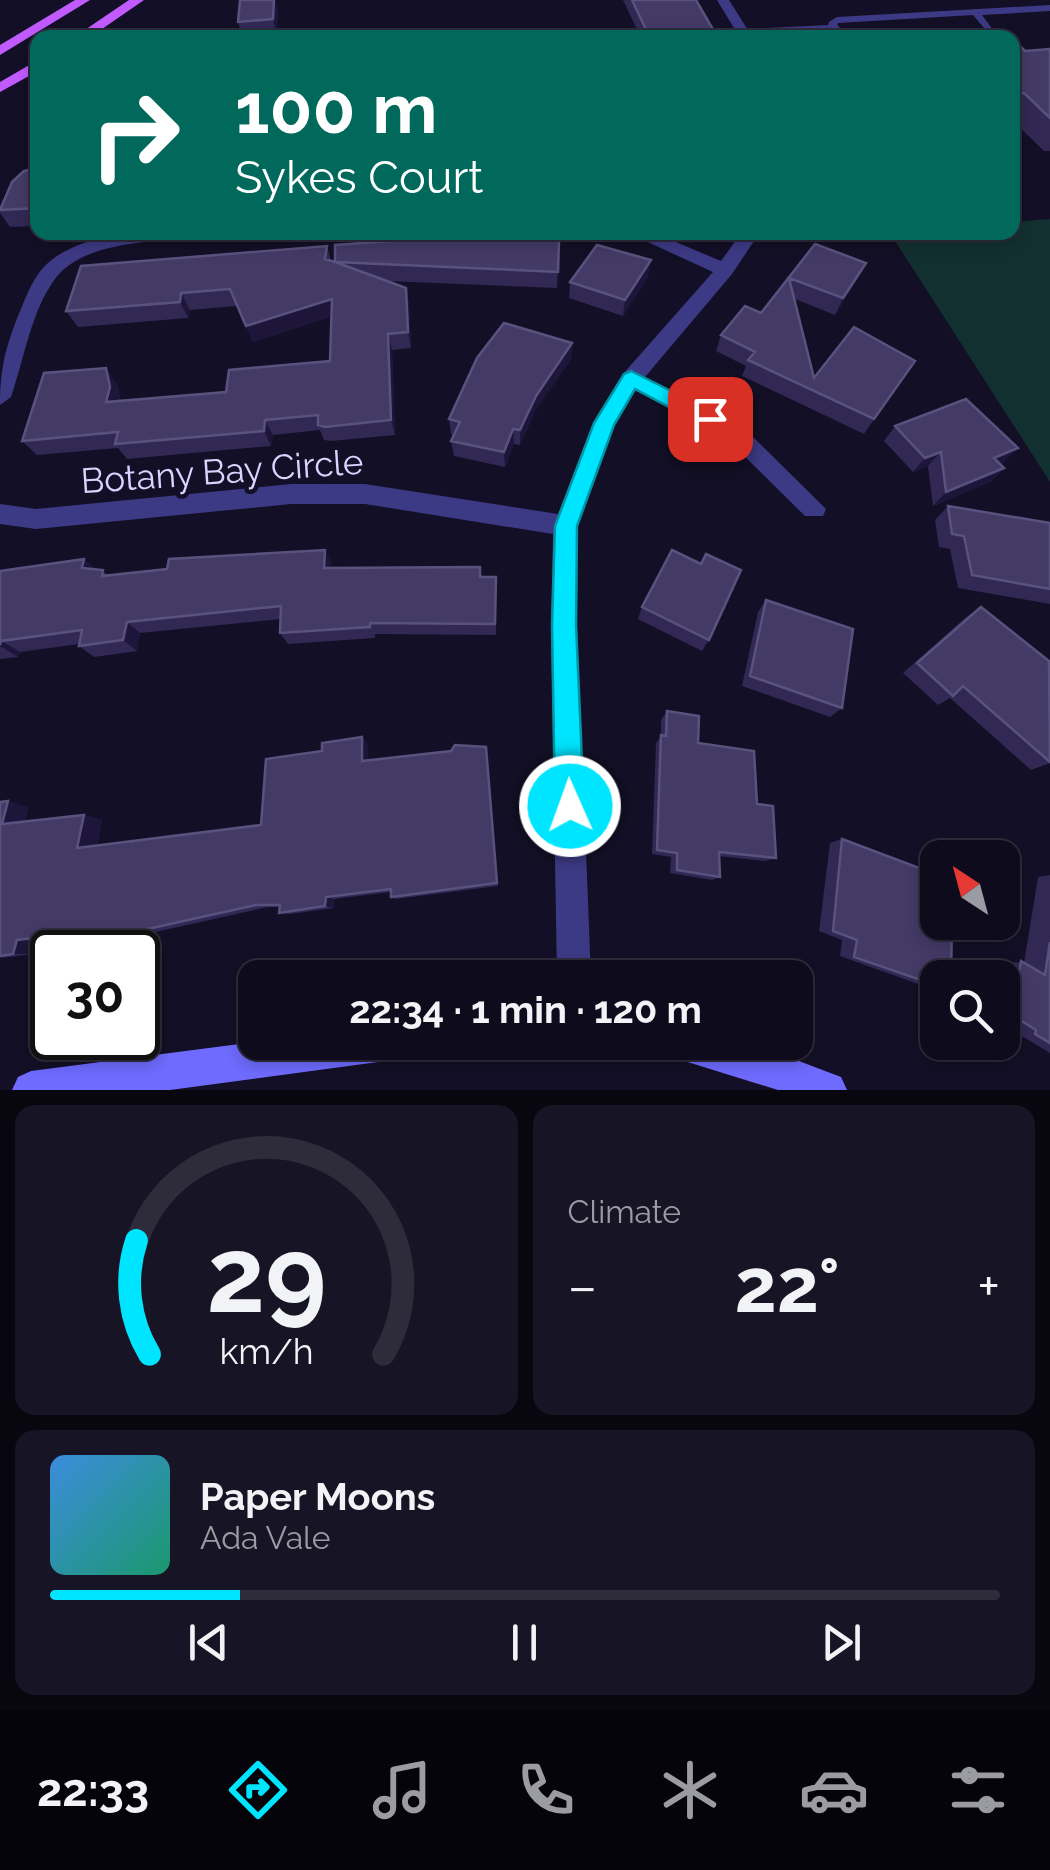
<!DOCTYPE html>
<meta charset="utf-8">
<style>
body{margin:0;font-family:Raleway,sans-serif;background:#171425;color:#f1f3f6;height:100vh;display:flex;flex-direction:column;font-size:38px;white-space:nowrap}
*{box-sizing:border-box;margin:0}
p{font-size:32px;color:#9b9ba3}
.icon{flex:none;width:55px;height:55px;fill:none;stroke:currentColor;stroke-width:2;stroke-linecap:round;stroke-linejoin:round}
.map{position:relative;height:1090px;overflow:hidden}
.details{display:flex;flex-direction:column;gap:15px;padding:15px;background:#08060f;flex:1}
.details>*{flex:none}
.hud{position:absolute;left:30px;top:30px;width:990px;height:210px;border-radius:20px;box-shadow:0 5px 15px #0003,0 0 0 2px #2e2b3b;background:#00695c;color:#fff;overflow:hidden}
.needle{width:65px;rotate:324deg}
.tools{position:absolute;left:920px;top:840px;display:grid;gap:20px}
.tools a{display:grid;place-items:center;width:100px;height:100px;border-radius:20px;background:#0e0b1c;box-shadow:0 5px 15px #0003,0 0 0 2px #2e2b3b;font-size:50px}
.speed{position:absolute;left:30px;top:930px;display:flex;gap:20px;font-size:50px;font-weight:700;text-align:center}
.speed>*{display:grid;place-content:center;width:130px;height:130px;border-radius:50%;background:#0e0b1c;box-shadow:0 5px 15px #0003,0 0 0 2px #2e2b3b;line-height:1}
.speed .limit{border:5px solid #111;border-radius:15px;background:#fff;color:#111}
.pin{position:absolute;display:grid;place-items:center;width:85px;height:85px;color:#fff;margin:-42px;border-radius:20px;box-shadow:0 5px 15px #0006}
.me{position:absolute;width:110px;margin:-55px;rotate:358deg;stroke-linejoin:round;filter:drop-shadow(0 0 8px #0008)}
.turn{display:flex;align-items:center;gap:35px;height:210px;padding:0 40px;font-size:45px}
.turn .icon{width:130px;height:130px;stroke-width:2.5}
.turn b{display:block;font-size:70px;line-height:85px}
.big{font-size:75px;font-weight:700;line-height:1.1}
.details .card{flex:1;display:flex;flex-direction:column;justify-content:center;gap:15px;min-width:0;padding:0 35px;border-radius:20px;background:#171425}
.details .dial{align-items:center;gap:0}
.dial svg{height:260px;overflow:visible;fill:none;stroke:#2e2b3b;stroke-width:7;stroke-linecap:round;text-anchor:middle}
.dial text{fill:#f1f3f6;stroke:none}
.song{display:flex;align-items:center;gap:30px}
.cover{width:120px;height:120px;border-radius:15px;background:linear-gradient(135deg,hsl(210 70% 55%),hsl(160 70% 35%))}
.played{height:10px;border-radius:5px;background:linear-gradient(90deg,#00e5ff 20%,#2e2b3b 20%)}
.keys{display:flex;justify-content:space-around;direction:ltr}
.heat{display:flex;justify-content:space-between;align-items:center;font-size:55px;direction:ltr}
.details .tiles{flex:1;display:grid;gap:15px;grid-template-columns:1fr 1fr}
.card:last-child{grid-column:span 2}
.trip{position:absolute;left:238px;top:960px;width:575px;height:100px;border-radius:20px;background:#0e0b1c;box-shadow:0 5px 15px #0003,0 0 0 2px #2e2b3b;font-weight:700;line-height:100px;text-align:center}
.menu{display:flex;height:160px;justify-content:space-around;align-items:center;background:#06040b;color:#9b9ba3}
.menu .icon{width:70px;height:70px}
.menu .active{color:#00e5ff}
.menu b{font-size:45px;color:#f1f3f6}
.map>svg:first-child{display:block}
.green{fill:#12302f}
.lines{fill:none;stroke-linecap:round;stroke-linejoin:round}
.lane{fill:#3d3a85;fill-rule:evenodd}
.street{fill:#3d3a85;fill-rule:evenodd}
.secondary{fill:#6f6bff;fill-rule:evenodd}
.primary{fill:#c25bff;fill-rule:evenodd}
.wall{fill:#312854}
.shaded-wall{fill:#1d163a}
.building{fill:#433a66;stroke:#5a527e;stroke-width:2.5}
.route{fill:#00e5ff;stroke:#0095a6;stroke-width:2.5}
.labels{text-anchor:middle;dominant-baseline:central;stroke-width:9;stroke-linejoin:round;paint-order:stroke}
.street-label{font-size:35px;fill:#d9d4ff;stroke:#130f26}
</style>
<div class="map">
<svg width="1050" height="1090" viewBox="0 0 1050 1090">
<rect width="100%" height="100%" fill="#130f26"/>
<path class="green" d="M 1050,219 L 1050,482 L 890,233 L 1012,232 L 1013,222 Z"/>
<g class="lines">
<path class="lane" d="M 1050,5 L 1050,11 L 982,15 L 999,38 L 988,38 L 990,35 L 973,15 L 839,23 L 837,24 L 840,28 L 835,31 L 744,35 L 739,32 L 744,29 L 828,25 L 829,22 L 837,17 Z"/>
<path class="street" d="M 717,0 L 729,0 L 753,38 L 740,38 Z
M 250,232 L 241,238 C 190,240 87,234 55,279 C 31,311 24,360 11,397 L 0,405 C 0,370 5,349 18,316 C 25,300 31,281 43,268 C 86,221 191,232 250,232 Z
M 626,232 L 652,232 L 721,261 L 742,232 L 760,232 L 732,274 L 645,377 L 742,426 L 826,509 L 823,516 L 805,516 L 726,438 L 635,390 L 615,424 L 578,526 L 577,625 L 591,978 L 557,978 L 551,625 L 553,534 L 365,504 L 291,504 L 36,529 L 0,524 L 0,504 L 36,509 L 291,484 L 365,484 L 558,514 L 593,423 L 623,374 L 713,272 Z"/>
<path class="secondary" d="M 255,1042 L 411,1042 L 406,1055 L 393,1060 L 170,1090 L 12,1090 L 18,1077 L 31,1071 Z
M 660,1042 L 749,1042 L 841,1077 L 847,1090 L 778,1090 L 665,1055 Z"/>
<path class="primary" d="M 75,0 L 90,0 L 0,55 L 0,45 Z
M 129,0 L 144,0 L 89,38 L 73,38 Z
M 38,60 L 38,71 L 0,92 L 0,82 Z"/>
</g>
<path class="wall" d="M 623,0 L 696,0 L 718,38 L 641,38 Z
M 278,10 L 277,35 L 243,38 L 238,22 Z
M 1012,43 L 1025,51 L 1050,49 L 1050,151 L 1044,151 L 1012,120 Z
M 38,168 L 38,226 L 10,227 L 0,213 L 0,207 Z
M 559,241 L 557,288 L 387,281 L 406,288 L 409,304 L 411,348 L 392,350 L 395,435 L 331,441 L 324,440 L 320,430 L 273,435 L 271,446 L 127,459 L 118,448 L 37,455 L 22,441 L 117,384 L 121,401 L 226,392 L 330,361 L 332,316 L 253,342 L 237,306 L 190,310 L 188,318 L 78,327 L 66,311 L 327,246 L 331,261 L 335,262 Z
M 815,244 L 866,263 L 857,279 L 835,315 L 795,299 L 814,378 L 915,361 L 864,434 L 742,376 L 746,366 L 716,351 L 721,335 L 761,313 Z
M 648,277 L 623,316 L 569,298 L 570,282 Z
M 572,343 L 571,359 L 535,411 L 520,445 L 514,444 L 505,467 L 454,456 L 451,441 L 454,435 L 451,434 L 449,419 Z
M 895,426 L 1018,448 L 1000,464 L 1004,468 L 990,482 L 933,506 L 928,466 L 913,472 L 884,441 Z
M 948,506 L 1050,523 L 1050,604 L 958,588 L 950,549 L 939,547 L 935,520 Z
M 84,559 L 95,569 L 110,575 L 331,562 L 331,568 L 480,567 L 482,577 L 496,577 L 496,635 L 375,634 L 375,638 L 288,644 L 280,633 L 281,619 L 140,633 L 137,651 L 94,657 L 79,646 L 79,644 L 20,652 L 18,657 L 0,659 L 0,571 Z
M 701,564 L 709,640 L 702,651 L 638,619 L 642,607 Z
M 766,600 L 842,708 L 830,717 L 742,686 L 758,612 Z
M 981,607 L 1050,664 L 1050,763 L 1031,770 L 950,698 L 938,705 L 903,673 L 965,618 Z
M 667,711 L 757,804 L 776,858 L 765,861 L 719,856 L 720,877 L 712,880 L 670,873 L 671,857 L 652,854 L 656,743 L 661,736 L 661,720 Z
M 362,737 L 368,745 L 368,761 L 486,747 L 498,886 L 396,899 L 391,897 L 391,892 L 334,899 L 334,908 L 290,914 L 279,913 L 280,907 L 268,907 L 151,933 L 116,937 L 98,937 L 99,933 L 39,940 L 36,954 L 0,958 L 0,802 L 28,807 L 25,822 L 84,815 L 102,820 L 97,845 L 261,825 L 322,751 Z
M 842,839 L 938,978 L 938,989 L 932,989 L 840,956 L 842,940 L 819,931 L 830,843 Z
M 1050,875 L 1050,1053 L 1012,1030 L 1013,1026 L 1002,1020 L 1002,978 L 997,978 L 1000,961 L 1024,963 L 1038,877 Z"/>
<path class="shaded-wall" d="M 274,0 L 275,0 L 278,10 L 277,35 L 273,19 Z
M 651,260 L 648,277 L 623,316 L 625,300 Z
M 866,263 L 857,279 L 835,315 L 843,298 Z
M 406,288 L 409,304 L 411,348 L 408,332 Z
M 181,293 L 190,310 L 188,318 L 180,302 Z
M 332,299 L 337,315 L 253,342 L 246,326 Z
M 388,334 L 392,350 L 395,435 L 391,420 Z
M 572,343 L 571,359 L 535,411 L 520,445 L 520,430 L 536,396 Z
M 106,368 L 117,384 L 121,403 L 106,402 Z
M 265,420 L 273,435 L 271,446 L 264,431 Z
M 513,429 L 514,444 L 505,467 L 504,452 Z
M 1018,448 L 1003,463 L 980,472 L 994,458 Z
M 941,452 L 928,466 L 913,472 L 925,458 Z
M 1004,468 L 990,482 L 933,506 L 946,492 Z
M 325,550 L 331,562 L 331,580 L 324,568 Z
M 84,559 L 98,572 L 82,568 Z
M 127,622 L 140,633 L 137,651 L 123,640 Z
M 1,641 L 20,652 L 18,657 L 0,646 Z
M 362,737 L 368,745 L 369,768 L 362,761 Z
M 8,801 L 28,807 L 23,829 L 2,824 Z
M 84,815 L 102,820 L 95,852 L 77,848 Z
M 326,897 L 334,899 L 334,908 L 325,906 Z
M 17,940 L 39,940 L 36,954 L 13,954 Z"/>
<path class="building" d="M 240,0 L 274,0 L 273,19 L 238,22 Z
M 632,0 L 696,0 L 718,38 L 650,38 Z
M 1012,43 L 1017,43 L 1025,51 L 1050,49 L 1050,118 L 1024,93 L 1012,94 Z
M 38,168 L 38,208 L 0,210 L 12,182 L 24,171 Z
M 502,235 L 559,241 L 558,272 L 335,262 L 406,288 L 408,332 L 388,334 L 391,420 L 325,427 L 318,425 L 318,415 L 265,420 L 264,431 L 115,444 L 118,432 L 22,441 L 44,373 L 106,368 L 110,387 L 106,402 L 226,392 L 229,370 L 330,361 L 332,299 L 246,326 L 230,289 L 181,293 L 180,302 L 66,311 L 81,266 L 327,246 L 325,259 L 335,262 L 335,245 L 433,238 Z
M 815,244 L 866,263 L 843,298 L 789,278 L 814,378 L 854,327 L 915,361 L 874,419 L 748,360 L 755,352 L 721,335 L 745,306 L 761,313 Z
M 597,245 L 651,260 L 625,300 L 570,282 Z
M 504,323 L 572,343 L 536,396 L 520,430 L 513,429 L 504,452 L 451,441 L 460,422 L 449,419 L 477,358 Z
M 966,399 L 1018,448 L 994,458 L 1004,468 L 946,492 L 941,452 L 925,458 L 895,426 Z
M 948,506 L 1050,523 L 1050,589 L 972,575 L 964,536 L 952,534 Z
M 325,550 L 324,568 L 480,567 L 480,577 L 496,577 L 495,624 L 370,623 L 370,627 L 280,633 L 281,606 L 127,622 L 123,640 L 79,646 L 82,630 L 1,641 L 0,645 L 0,571 L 84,559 L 82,568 L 103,570 L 102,576 L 167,569 L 169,559 Z
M 672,550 L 701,564 L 706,554 L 741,570 L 709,640 L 642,607 Z
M 766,600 L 853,629 L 842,708 L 750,676 Z
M 981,607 L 1049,661 L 1050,762 L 963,686 L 953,696 L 917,663 Z
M 667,711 L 699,716 L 698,743 L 754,751 L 757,804 L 773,806 L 776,858 L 719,852 L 720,877 L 677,870 L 677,853 L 657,850 L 661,735 L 666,736 Z
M 362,737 L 362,761 L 451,751 L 455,745 L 486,747 L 497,883 L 391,897 L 391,889 L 326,897 L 325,906 L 279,913 L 280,905 L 256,905 L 134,932 L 98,937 L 99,930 L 17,940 L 13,954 L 0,956 L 0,802 L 8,801 L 2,824 L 84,815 L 77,848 L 261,825 L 266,759 L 322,751 L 322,743 Z
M 842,839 L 938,875 L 938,922 L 952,922 L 951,978 L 938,978 L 938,986 L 854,957 L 857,940 L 833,931 Z
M 1050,942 L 1050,1043 L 1035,1034 L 1036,1030 L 1012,1015 L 1021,961 L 1045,975 Z"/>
<path class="route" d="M 631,371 L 717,414 L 720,419 L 710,427 L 703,425 L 635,389 L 614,425 L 577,526 L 576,625 L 584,806 L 579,815 L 570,820 L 560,815 L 555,806 L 552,625 L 555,526 L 594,423 L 624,374 Z"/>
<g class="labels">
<g class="street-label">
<text transform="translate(222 471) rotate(-4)">Botany Bay Circle</text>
</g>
</g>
</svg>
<div class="tools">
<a><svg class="needle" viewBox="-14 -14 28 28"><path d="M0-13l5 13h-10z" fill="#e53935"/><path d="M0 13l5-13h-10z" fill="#9b9ba3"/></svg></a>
<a><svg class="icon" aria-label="search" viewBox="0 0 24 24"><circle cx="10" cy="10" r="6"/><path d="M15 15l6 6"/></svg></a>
</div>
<div class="speed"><div class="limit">30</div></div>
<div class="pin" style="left:710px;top:419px;background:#d93025"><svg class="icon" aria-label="arrive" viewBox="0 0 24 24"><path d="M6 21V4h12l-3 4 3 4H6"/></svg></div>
<svg class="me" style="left:570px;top:806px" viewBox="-20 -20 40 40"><circle r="17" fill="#00e5ff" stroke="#fff" stroke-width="3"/><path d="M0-11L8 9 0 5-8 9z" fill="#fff"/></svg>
<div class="trip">22:34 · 1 min · 120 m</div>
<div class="hud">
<div class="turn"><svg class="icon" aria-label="right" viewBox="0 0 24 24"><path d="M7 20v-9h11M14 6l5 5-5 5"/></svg><div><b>100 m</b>Sykes Court</div></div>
</div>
</div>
<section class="details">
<div class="tiles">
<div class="card dial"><svg viewBox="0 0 100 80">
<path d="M14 69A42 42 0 1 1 86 69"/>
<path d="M14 69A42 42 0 0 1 10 34" stroke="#00e5ff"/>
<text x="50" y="56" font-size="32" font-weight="700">29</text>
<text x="50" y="72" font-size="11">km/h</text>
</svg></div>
<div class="card"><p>Climate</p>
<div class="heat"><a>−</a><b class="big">22°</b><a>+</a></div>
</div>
<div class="card">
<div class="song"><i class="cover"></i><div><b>Paper Moons</b><p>Ada Vale</p></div></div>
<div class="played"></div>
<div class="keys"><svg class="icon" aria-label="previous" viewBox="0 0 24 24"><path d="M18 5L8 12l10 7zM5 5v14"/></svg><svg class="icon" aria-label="pause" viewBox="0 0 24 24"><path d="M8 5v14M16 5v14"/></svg><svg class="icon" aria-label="next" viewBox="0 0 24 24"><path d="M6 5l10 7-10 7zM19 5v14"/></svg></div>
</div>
</div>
</section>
<nav class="menu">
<b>22:33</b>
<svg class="icon active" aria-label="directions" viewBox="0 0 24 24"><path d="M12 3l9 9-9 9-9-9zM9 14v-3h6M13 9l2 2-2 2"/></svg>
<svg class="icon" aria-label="music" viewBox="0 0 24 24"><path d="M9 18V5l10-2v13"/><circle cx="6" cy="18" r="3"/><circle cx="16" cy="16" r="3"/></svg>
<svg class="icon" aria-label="phone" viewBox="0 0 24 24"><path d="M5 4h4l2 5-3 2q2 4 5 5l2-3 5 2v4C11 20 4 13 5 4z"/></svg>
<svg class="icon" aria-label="climate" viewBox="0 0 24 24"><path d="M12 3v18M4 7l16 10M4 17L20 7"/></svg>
<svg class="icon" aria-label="car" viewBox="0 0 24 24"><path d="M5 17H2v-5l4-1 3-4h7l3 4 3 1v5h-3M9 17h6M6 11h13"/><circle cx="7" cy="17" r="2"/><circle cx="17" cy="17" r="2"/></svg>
<svg class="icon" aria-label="filters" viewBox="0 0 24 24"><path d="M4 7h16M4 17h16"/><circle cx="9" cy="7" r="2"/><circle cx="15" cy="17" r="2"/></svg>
</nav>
